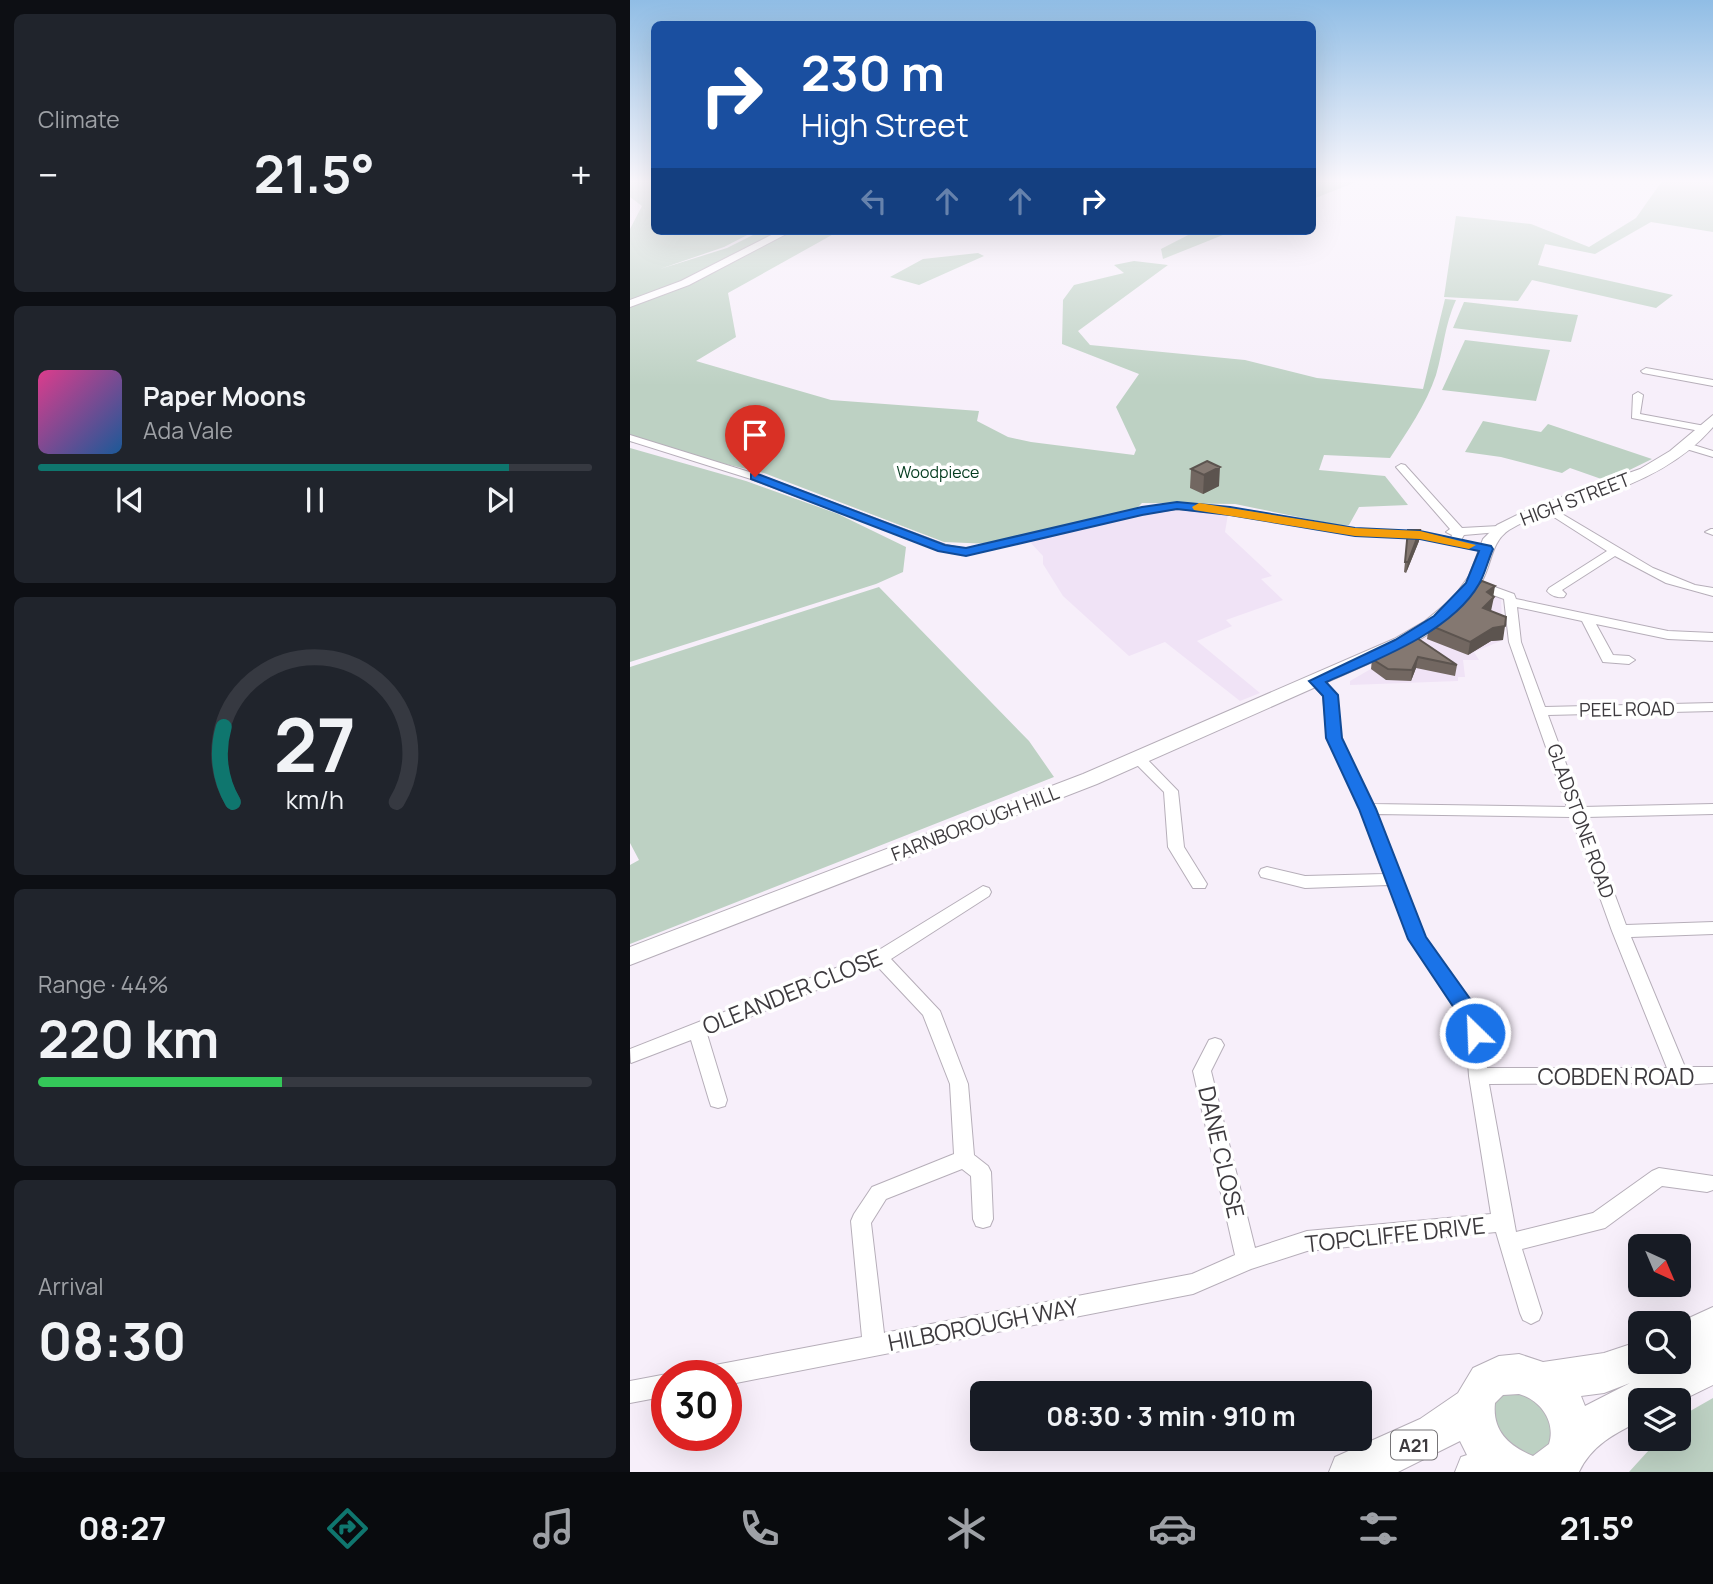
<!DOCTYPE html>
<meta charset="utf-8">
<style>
body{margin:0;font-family:Manrope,sans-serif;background:#20242c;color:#f1f3f6;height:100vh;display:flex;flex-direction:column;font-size:26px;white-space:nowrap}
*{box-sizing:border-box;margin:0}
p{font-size:23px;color:#9ea1a6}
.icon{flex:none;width:38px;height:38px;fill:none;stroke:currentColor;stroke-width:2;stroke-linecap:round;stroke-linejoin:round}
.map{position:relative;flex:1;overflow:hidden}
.side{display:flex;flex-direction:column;gap:14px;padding:14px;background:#0d0f14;width:630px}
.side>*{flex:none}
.top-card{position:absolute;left:21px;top:21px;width:665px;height:214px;border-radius:10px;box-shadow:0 7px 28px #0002;background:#1a4fa0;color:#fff;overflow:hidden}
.needle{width:46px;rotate:136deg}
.controls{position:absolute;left:998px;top:1234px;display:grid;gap:14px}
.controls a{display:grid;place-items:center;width:63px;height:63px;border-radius:10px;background:#171b24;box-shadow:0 7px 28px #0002;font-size:35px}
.speed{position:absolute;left:21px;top:1360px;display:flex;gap:14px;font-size:35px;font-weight:700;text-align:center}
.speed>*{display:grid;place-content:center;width:91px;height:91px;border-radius:50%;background:#171b24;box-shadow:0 7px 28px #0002;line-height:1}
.speed .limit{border:10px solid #d22;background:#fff;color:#111}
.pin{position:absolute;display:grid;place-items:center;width:60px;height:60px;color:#fff;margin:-72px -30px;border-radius:50% 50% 50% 0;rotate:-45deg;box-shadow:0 0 7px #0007}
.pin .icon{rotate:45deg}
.me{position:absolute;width:77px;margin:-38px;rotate:336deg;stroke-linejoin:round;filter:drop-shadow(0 0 5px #0008)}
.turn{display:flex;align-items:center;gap:24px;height:147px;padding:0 35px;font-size:32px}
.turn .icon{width:91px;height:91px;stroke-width:2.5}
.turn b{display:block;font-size:49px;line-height:60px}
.lanes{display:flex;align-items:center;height:66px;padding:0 35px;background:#0003;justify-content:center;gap:35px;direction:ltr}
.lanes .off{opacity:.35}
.big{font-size:52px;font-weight:700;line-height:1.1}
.side .card{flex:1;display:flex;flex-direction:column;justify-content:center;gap:10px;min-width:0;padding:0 24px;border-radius:10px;background:#20242c}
.side .dial{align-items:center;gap:0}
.dial svg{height:182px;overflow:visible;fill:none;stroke:#363941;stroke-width:7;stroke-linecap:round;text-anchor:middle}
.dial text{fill:#f1f3f6;stroke:none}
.song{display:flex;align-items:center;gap:21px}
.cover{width:84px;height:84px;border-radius:10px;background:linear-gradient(135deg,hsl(330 70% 55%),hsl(210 70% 35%))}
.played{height:7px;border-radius:4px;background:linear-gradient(90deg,#0f766e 85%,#363941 85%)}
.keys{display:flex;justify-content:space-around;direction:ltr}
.heat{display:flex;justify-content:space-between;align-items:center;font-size:38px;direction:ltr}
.charge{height:10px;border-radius:5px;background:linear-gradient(90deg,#34c759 44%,#363941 0)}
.trip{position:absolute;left:340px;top:1381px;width:402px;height:70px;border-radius:10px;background:#171b24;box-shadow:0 7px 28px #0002;font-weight:700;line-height:70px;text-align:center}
.dock{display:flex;height:112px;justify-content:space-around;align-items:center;background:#090b0e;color:#9ea1a6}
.dock .icon{width:49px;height:49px}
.dock .on{color:#0f766e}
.dock b{font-size:32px;color:#f1f3f6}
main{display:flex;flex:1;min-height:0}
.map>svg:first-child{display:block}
.built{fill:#f0e3f6}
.green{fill:#bdd1c3}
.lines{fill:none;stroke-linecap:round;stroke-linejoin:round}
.street-casing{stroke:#b6aeb9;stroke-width:2}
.secondary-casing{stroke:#b6aeb9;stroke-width:2}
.highway-casing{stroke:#b6aeb9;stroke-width:2}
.street{fill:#fff;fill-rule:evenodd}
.secondary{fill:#fff;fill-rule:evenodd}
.highway{fill:#fff;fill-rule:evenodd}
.wall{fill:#726761}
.shaded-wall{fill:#5c544f}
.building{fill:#847871;stroke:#5c544f;stroke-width:2}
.route{fill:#1a73e8;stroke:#114b97;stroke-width:2}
.slow{fill:#f59e0b}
.labels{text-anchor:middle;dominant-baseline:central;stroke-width:7;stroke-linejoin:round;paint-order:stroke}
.far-park-label{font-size:16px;fill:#053d20;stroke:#fff}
.shield{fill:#fff;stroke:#777578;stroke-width:2}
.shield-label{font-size:18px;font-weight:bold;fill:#3d3a3e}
.street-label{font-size:19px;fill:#3d3a3e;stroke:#fff}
.near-street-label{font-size:23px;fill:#3d3a3e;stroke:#fff}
</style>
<main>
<section class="side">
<div class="card"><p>Climate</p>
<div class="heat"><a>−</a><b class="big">21.5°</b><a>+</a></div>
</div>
<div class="card">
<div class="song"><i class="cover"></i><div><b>Paper Moons</b><p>Ada Vale</p></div></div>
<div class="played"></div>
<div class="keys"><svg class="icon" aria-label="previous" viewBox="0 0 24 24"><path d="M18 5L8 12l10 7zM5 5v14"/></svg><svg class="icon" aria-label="pause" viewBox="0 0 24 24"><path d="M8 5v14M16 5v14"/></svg><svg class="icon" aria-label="next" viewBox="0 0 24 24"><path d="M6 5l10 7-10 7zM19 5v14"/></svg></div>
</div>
<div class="card dial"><svg viewBox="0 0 100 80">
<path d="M14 69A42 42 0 1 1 86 69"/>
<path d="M14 69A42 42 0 0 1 10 36" stroke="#0f766e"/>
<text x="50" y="56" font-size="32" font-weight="700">27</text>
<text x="50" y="72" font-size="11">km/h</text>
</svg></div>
<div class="card"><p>Range · 44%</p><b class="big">220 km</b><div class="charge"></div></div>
<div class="card"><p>Arrival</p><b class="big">08:30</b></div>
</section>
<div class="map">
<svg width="1083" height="1472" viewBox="0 0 1083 1472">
<rect width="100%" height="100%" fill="#f7effa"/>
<path class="built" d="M 556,508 L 598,514 L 595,532 L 642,576 L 631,579 L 653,600 L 596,620 L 602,626 L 567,641 L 630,693 L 610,701 L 535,642 L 499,656 L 433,596 L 413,564 L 413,556 L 399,541 L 519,512 Z
M 852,593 L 871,598 L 873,640 L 844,652 L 849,660 L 833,660 L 835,677 L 828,677 L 828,681 L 720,685 L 720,681 L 803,633 Z"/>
<path class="green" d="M 0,180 L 24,180 L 24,231 L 125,231 L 94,247 L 30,269 L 97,248 L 131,231 L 209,231 L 98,293 L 106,337 L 66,361 L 201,400 L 349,411 L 347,421 L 378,437 L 401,442 L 504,455 L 506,450 L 486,407 L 509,374 L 432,344 L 433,300 L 444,285 L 494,273 L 484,265 L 504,261 L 538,265 L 448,331 L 460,345 L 615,360 L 687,378 L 793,389 L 815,299 L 826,300 C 814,327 814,348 806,375 C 796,405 777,432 760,458 L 694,455 L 689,470 L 755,476 L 778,505 L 729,507 L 719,525 L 712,526 L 605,504 L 512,503 L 505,510 L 361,544 L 314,542 L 134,473 L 0,442 L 0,229 L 12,206 L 0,197 Z
M 687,180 L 731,180 L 683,199 L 683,181 Z
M 1040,180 L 1083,180 L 1083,232 L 1021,222 L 965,254 L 915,244 L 908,265 L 1043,295 L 1026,308 L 902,280 L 888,301 L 814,297 L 826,216 L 901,224 L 959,247 L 1006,218 L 1032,181 Z
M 566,231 L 603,231 L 533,259 L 531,249 Z
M 348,253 L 354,256 L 289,285 L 260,277 L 293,259 Z
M 834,302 L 835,302 L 948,315 L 941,342 L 823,328 Z
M 835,340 L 920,350 L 906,401 L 812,390 Z
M 853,421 L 911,432 L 918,424 L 1022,459 L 977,481 L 940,468 L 932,473 L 871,457 L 835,452 Z
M 0,448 L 116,481 L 208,514 L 276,547 L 273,572 L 246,584 L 0,662 Z
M 249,587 L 399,741 L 424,777 L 0,944 L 0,865 L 9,860 L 0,843 L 0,667 Z
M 883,1389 L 913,1400 L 927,1440 L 902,1458 L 878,1451 L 860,1408 L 865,1398 Z
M 1083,1398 L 1083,1472 L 999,1472 L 1029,1439 L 1048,1438 L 1048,1418 Z"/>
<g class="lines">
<g class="street-casing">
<path id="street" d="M 1016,368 L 1083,380 L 1083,386 L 1013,373 L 1011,371 Z
M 1008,392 L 1013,395 L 1010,414 L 1075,426 L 1080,429 L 1075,432 L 1002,418 L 1003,395 Z
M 0,435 L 129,475 L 316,545 L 336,549 L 512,508 L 547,503 L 600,508 L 725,529 L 790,532 L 821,538 L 822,535 L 816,532 L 820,529 L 766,467 L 771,464 L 775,465 L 832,528 L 869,526 L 875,529 L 869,532 L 834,535 L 831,540 L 860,547 L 860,551 L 856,552 L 790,538 L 725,535 L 600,514 L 547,509 L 512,514 L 336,555 L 309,550 L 121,479 L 0,441 Z
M 1057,443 L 1083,451 L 1083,457 L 1053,448 L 1052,446 Z
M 917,505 L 1023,568 L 1065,585 L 1083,588 L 1083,596 L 1036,583 L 985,556 L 932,590 L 936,594 L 934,597 C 928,598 921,596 917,591 L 919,588 L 977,551 L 913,510 L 912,508 Z
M 1081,529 L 1083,529 L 1083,535 L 1075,532 Z
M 848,581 L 884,594 L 886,599 L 1038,631 L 1083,633 L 1083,641 L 1038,639 L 966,624 L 983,655 L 999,656 L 1005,660 L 999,664 L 973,662 L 952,621 L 887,607 L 891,642 L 915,707 L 1083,703 L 1083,711 L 918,715 L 952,807 L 1083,804 L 1083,814 L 956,817 L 996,925 L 1083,922 L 1083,934 L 1001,937 L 1055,1067 L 1083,1067 L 1083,1083 L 1050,1085 L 1045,1083 L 859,1084 L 886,1232 L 963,1213 L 1022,1171 L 1029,1168 L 1083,1176 L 1083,1190 L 1077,1192 L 1032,1186 L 975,1228 L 892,1249 L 912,1313 L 909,1320 L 901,1324 L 893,1320 L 890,1313 L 866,1232 L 677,1251 L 621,1269 L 563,1294 L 96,1385 L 96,1376 L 74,1376 L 77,1368 L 85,1365 L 232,1337 L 221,1221 L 224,1214 L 242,1187 L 324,1154 L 320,1084 L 293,1015 L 247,966 L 77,1034 L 97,1100 L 95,1106 L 88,1108 L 81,1106 L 79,1100 L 61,1040 L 1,1063 L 0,1049 L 244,953 L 353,886 L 359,888 L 361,892 L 359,896 L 261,959 L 310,1011 L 338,1084 L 344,1155 L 358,1166 L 361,1172 L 363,1219 L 360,1226 L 353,1228 L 346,1226 L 343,1219 L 341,1176 L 332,1169 L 256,1199 L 241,1223 L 254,1333 L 562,1274 L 605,1255 L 563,1071 L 579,1040 L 585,1038 L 591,1040 L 594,1045 L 581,1071 L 625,1248 L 677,1231 L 861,1214 L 839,1076 L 836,1033 L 828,1010 L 779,939 L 758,885 L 675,888 L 631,877 L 629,873 L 631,869 L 637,867 L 675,876 L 754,874 L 730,809 L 697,738 L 693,696 L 679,681 L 686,677 L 691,678 L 707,695 L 711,738 L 742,804 L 937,807 L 879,642 L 874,599 L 844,588 L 844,582 ZM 746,814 L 941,817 L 982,931 L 1037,1068 L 857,1068 L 854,1033 L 845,1008 L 795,937 Z
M 508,754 L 513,755 L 548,791 L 554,847 L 577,884 L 575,888 L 563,888 L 538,847 L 534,792 L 503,761 L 501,758 L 503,755 Z
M 37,1374 L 42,1376 L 37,1376 L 37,1396 L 0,1403 L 0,1381 Z"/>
</g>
<g class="secondary-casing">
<path id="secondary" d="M 149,231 L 162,231 L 59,285 L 0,307 L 0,300 L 51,281 Z
M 1083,415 L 1083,427 C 1051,464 1005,485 959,499 C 932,507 904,515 879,530 C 861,542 862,563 852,581 C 835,612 806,631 776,647 L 467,784 L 0,965 L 0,947 L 453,774 L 764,639 L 795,621 L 823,598 L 839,576 L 853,539 L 867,525 L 901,508 L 1010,469 L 1040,451 Z"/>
</g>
<g class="highway-casing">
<path id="highway" d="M 1083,1307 L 1083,1385 L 1048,1402 L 1010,1400 L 1010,1421 C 985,1433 961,1446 949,1472 L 825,1472 L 831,1457 L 837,1455 L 830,1441 L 768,1472 L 699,1472 L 705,1457 L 790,1419 L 828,1393 L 843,1368 L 869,1356 L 889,1354 L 913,1362 L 974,1353 L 1010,1341 L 1010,1362 L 1029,1362 L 1025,1371 L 1048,1362 L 1048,1323 ZM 1000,1383 L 955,1406 L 951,1396 L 974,1393 ZM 889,1394 C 911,1400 926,1422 919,1444 L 903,1456 C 879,1446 862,1431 865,1403 L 873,1395 Z"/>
</g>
<use href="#street" class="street"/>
<use href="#secondary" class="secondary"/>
<use href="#highway" class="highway"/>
</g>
<path class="wall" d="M 577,461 L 589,486 L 573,494 L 560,488 L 561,469 Z
M 778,530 L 790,530 L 789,541 L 776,573 L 774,572 Z
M 861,611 L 873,640 L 861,641 L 838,655 L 797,639 L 799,625 Z
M 787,638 L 827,665 L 825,676 L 786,668 L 781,681 L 756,680 L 741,669 L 742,659 Z"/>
<path class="shaded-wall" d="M 590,467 L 589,486 L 573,494 L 574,475 Z
M 790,530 L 789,541 L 776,573 L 778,562 Z
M 865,586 L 863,598 L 864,597 L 861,611 L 853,608 L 857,592 Z
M 875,626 L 873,640 L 861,641 L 838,655 L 840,642 L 863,628 Z
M 788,657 L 786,668 L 781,681 L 782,670 Z"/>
<path class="building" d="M 577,461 L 590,467 L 574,475 L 561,469 Z
M 778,530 L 790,530 L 778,562 L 775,562 Z
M 852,581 L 865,586 L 857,592 L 864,597 L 853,608 L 876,617 L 875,626 L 863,628 L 840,642 L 799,625 Z
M 787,638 L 827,665 L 788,657 L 782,670 L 758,669 L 742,659 Z"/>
<linearGradient id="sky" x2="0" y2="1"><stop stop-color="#90bde5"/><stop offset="0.47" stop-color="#fbf8fd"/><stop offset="1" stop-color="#fbf8fd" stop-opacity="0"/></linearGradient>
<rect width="1083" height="386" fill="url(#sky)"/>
<path class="route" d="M 125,473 L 315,545 L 336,548 L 512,507 L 547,502 L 600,507 L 725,528 L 790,531 L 861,546 L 863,549 C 858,560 855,574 849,584 C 822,632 744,661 696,682 L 708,695 L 712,738 L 746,809 L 796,937 L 843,1003 L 855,1033 L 852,1039 L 838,1039 L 826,1011 L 778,939 L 729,809 L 696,738 L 693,696 L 679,681 L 765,640 L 804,616 L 836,583 L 849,551 L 790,539 L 725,536 L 600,515 L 547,509 L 512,515 L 336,556 L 308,551 L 121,479 L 121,474 Z"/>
<path class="slow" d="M 569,503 L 725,528 L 790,531 L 846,545 L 839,549 L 790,539 L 725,536 L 564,510 L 562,507 Z"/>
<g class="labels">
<g class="far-park-label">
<text x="308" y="472">Woodpiece</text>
</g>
<rect class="shield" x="761" y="1430.5" width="46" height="29" rx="5"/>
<g class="shield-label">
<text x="784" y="1445">A21</text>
</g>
<g class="street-label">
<text transform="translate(945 499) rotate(-21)">HIGH STREET</text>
<text transform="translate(997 709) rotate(-1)">PEEL ROAD</text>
<text transform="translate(951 821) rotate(70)">GLADSTONE ROAD</text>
<text transform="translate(345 823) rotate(-21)">FARNBOROUGH HILL</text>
</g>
<g class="near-street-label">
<text transform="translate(162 991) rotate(-22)">OLEANDER CLOSE</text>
<text x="986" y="1076">COBDEN ROAD</text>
<text transform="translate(592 1152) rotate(77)">DANE CLOSE</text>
<text transform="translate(765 1234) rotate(-6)">TOPCLIFFE DRIVE</text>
<text transform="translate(353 1324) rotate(-11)">HILBOROUGH WAY</text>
</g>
</g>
</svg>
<div class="controls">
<a><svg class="needle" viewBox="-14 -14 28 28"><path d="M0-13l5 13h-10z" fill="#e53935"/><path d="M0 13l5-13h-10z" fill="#9ea1a6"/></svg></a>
<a><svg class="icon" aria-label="search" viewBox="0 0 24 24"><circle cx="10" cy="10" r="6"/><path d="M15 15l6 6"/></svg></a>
<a><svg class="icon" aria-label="layers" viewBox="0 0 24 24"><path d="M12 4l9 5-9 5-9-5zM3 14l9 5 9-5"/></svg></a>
</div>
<div class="speed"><div class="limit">30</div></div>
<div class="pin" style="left:125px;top:477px;background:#d93025"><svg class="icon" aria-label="arrive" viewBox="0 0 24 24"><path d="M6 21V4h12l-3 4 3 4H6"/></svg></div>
<svg class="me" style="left:845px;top:1033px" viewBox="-20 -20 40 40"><circle r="17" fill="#1a73e8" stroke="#fff" stroke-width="3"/><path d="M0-11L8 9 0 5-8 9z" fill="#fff"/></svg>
<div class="trip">08:30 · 3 min · 910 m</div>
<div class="top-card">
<div class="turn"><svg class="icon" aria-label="right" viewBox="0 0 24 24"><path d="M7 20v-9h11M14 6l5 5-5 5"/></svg><div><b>230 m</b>High Street</div></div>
<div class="lanes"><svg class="icon off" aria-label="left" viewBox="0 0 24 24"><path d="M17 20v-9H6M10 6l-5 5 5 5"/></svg><svg class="icon off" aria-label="ahead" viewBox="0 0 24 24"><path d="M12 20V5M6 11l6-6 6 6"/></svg><svg class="icon off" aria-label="ahead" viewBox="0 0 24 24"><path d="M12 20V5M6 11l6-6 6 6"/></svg><svg class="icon" aria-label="right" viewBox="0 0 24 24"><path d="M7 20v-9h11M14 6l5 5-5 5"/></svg></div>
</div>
</div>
</main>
<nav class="dock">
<b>08:27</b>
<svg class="icon on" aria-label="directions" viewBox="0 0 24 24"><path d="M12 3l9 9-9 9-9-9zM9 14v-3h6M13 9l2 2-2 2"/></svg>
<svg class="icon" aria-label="music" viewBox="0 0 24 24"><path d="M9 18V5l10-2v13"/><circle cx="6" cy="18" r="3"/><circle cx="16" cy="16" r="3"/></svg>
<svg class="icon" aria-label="phone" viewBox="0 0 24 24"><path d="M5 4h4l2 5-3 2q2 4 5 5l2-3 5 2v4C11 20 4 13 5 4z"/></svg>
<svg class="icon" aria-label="climate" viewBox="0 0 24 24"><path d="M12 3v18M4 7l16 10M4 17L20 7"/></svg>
<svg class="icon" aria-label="car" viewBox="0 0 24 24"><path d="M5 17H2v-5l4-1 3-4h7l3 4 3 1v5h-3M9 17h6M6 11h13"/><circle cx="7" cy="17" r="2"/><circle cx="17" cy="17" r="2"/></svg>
<svg class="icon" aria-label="filters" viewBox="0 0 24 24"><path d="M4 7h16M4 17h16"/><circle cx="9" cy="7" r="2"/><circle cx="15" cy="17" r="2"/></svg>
<b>21.5°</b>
</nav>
